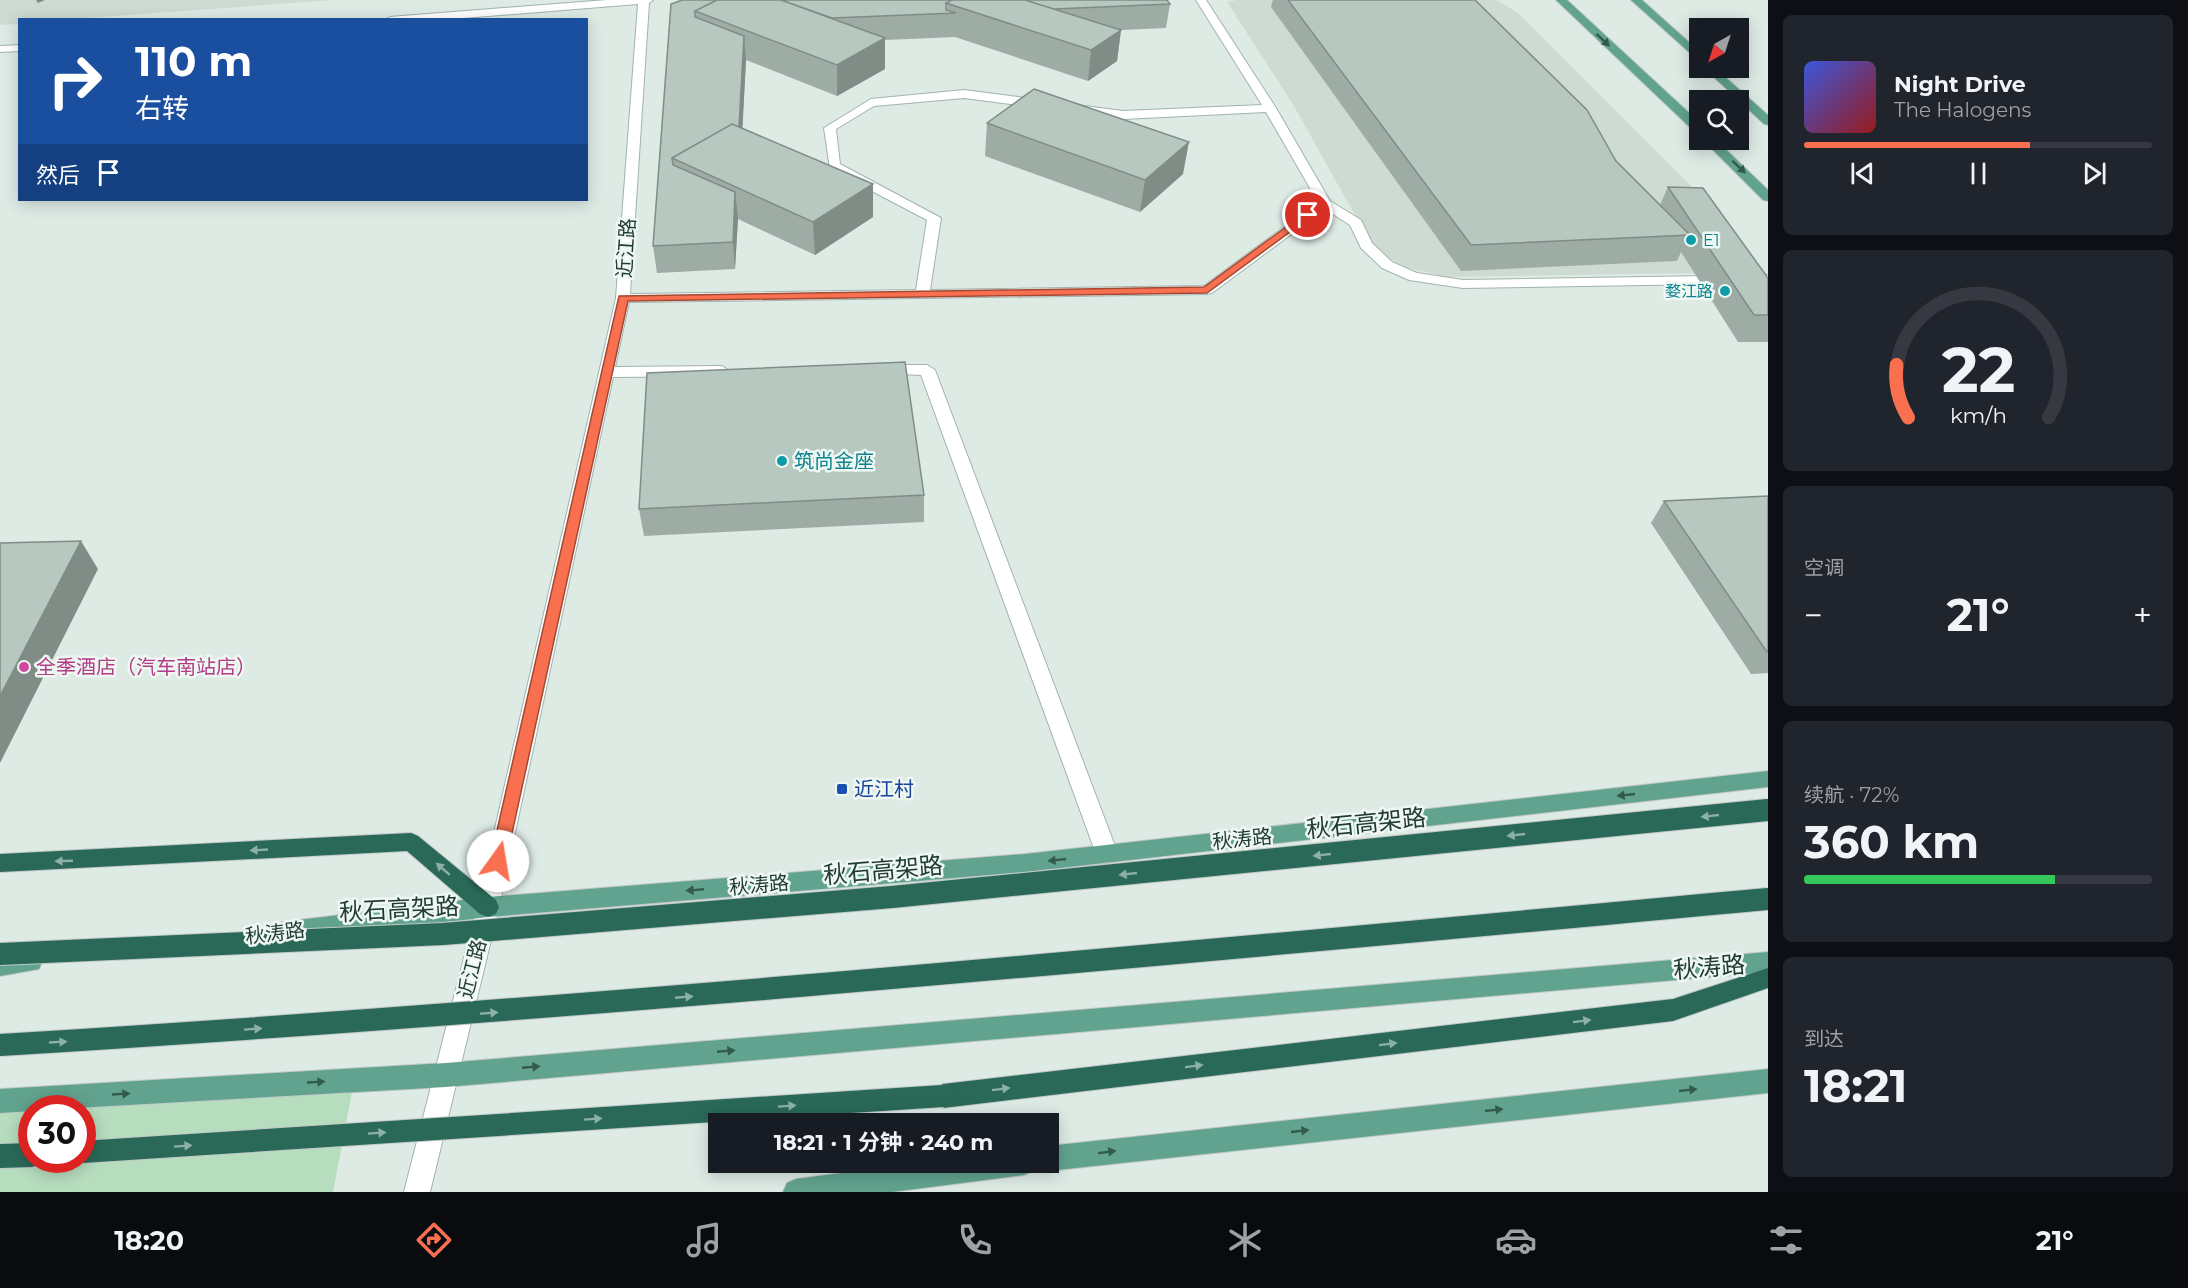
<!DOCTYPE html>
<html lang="zh">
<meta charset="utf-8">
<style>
body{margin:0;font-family:Montserrat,"Noto Sans SC",sans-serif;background:#20242c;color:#f1f3f6;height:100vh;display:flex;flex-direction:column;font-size:22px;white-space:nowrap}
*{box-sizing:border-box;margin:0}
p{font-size:20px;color:#9ea1a6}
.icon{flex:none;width:33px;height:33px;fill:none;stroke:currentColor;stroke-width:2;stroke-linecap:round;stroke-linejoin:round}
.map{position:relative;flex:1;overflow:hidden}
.sheet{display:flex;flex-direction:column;gap:15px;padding:15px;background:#0d0f14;width:420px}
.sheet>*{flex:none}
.top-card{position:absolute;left:18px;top:18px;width:570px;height:183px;border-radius:0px;box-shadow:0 3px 15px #0003;background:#1a4fa0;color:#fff;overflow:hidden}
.needle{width:39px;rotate:219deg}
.buttons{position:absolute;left:1689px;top:18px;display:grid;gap:12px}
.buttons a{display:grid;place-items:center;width:60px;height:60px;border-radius:0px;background:#171b24;box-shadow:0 3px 15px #0003;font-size:30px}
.speed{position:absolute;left:18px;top:1095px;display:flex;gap:12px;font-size:30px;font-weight:700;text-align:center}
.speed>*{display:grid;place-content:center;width:78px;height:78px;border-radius:50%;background:#171b24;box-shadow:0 3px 15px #0003;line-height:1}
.speed .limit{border:9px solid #d22;background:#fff;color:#111}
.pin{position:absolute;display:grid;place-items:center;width:51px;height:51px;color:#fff;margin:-26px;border:3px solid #fff;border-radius:50%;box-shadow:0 2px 6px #0007}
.me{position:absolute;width:66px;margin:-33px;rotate:13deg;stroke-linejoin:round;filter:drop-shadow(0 0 4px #0008)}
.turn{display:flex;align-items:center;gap:21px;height:126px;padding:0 18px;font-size:27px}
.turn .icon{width:78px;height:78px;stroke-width:2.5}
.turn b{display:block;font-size:42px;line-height:51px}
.then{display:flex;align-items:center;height:57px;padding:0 18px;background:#0003;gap:12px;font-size:22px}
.big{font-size:45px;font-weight:700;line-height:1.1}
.sheet .tile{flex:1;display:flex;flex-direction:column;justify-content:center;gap:9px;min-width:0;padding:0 21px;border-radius:9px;background:#20242c}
.sheet .dial{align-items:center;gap:0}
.dial svg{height:156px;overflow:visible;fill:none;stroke:#363941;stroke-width:7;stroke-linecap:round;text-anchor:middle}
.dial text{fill:#f1f3f6;stroke:none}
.song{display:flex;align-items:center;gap:18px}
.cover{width:72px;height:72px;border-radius:9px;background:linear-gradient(135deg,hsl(230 70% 55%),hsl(0 70% 35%))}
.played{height:6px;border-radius:3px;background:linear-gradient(90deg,#f8704f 65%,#363941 65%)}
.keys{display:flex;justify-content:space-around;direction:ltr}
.heat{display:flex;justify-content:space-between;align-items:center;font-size:33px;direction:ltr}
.charge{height:9px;border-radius:4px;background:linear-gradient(90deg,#34c759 72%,#363941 0)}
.trip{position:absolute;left:708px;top:1113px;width:351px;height:60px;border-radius:0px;background:#171b24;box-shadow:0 3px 15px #0003;font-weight:700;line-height:60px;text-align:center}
.tabs{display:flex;height:96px;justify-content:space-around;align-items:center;background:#090b0e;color:#9ea1a6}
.tabs .icon{width:42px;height:42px}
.tabs .selected{color:#f8704f}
.tabs b{font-size:27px;color:#f1f3f6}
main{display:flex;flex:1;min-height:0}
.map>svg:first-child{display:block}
.built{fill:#cddbd3}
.green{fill:#b6ddbe;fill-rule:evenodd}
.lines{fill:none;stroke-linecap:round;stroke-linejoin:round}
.minor-casing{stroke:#a1b3ac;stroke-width:2}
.major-casing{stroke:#c0c8c6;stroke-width:2}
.highway-casing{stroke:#c0c8c6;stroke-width:2}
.minor{fill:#fff;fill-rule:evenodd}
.major{fill:#61a38e;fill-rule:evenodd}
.highway{fill:#2a6958;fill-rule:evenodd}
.highway-bridge-casing{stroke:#c0c8c6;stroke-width:24;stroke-linecap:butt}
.highway-bridge{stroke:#2a6958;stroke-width:22}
.wall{fill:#9daca5}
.shaded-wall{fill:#808c86}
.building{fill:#b7c8c0;stroke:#808c86;stroke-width:1.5}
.oneway{fill:#335a4e}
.oneway2{fill:#8cb0a6}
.route{fill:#f8704f;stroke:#a14933;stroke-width:1.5}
.culture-dot{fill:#0f9aa8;stroke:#eff7f3;stroke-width:2}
.hotel-dot{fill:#d1479c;stroke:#eff7f3;stroke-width:2}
.transit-dot{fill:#1a4fb4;stroke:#eff7f3;stroke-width:2}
.labels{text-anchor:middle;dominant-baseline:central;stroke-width:5;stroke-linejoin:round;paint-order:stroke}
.far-culture-label{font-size:16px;fill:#0d838f;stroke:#eff7f3;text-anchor:start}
.street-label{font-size:20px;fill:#1f3b32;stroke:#eff7f3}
.culture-label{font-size:20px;fill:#0d838f;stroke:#eff7f3;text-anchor:start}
.hotel-label{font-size:20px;fill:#b23c85;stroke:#eff7f3;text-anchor:start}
.transit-label{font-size:20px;fill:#164399;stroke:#eff7f3;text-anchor:start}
.near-street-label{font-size:24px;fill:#1f3b32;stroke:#eff7f3}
</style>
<main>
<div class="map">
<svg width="1768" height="1192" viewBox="0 0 1768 1192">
<rect width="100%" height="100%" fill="#deebe5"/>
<path class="built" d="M 0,0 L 334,0 L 73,19 L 20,20 L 19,24 L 0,25 Z
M 1237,0 L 1495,0 L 1502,3 L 1517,12 L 1717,212 L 1756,272 L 1446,277 L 1405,267 L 1385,256 L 1367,237 L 1294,106 L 1227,2 Z"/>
<path class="green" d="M 356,1071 L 333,1192 L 0,1192 L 0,1093 ZM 32,1108 L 82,1108 L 82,1160 L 32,1160 Z"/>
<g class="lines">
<g class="minor-casing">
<path id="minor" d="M 607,0 L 653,0 L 649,3 L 630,294 L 916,290 L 927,220 L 830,169 L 824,128 L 871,99 L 964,90 L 1041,100 L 1047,104 L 1041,108 L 964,98 L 874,106 L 836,129 L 840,164 L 941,218 L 930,290 L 1204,286 L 1318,202 L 1266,112 L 1123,119 L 1077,113 L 1071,109 L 1077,105 L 1123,111 L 1262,105 L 1196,0 L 1206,0 L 1276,108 L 1330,201 L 1361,220 L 1372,243 L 1392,262 L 1417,273 L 1463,280 L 1768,275 L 1768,283 L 1463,288 L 1409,280 L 1382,268 L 1361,248 L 1350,225 L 1325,209 L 1212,293 L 1207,294 L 629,302 L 615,367 L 722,366 L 730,371 L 722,376 L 613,377 L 499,907 L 430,1192 L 404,1192 L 477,907 L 616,298 L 638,4 L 438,20 L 385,20 L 390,17 Z
M 20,45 L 20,51 L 0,52 L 0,46 Z
M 881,365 L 927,365 L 935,370 L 1118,854 L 1114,860 L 1107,863 L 1100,860 L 1096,854 L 921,375 L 876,373 L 873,370 Z"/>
</g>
<g class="major-casing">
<path id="major" d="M 1556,0 L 1567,0 L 1700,123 L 1700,134 L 1696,133 Z
M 1631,0 L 1642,0 L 1700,52 L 1700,62 Z
M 1704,68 L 1715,68 L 1768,115 L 1768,125 L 1764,124 Z
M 1703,140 L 1716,140 L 1768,190 L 1768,201 L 1763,200 Z
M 1768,771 L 1768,787 L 1025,872 L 488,917 L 282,942 L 274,939 L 271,932 L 274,925 L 282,922 L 488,897 L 1025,854 Z
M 31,952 L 39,955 L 42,962 L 39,969 L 0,976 L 0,956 Z
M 1768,952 L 1768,972 L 446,1087 L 75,1108 L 32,1108 L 32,1111 L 0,1113 L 0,1089 L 446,1063 Z
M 1768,1069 L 1768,1093 L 1048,1171 L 1039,1168 L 1037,1162 L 1048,1162 L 1048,1146 Z
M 925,1162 L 1036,1162 L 1033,1171 L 1024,1175 L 892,1192 L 783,1192 L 787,1183 L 796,1179 Z"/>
</g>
<g class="highway-casing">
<path id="highway" d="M 411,833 L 418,836 L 496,900 L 499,907 L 496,914 L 488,917 L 480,914 L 407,851 L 0,872 L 0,854 Z
M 1768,968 L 1768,988 L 1673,1021 L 943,1108 L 934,1104 L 931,1096 L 934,1088 L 943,1084 L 1673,999 Z
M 32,1143 L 32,1160 L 43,1160 L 41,1164 L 32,1167 L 0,1168 L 0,1144 Z"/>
</g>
<use href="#minor" class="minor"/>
<use href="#major" class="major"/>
<use href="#highway" class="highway"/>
<g class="highway-bridge-casing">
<path id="highway-bridge" d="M 0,954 L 443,934 L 892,897 L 1768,810
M 0,1045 C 590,1009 1179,953 1768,899
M 82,1152 L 943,1096"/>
</g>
<use href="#highway-bridge" class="highway-bridge"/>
</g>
<path class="wall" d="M 682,0 L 1170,4 L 1166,28 L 1121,30 L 1117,61 L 1088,81 L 955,37 L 885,40 L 885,69 L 837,96 L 746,60 L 742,128 L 873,217 L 815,255 L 738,219 L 735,269 L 657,273 L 653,246 Z
M 1273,0 L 1475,0 L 1616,161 L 1660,205 L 1668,187 L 1768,278 L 1768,342 L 1738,342 L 1681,252 L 1677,261 L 1461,271 L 1271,7 Z
M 987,123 L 1183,174 L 1140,212 L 985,156 Z
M 924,495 L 924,522 L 644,536 L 639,509 Z
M 1768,496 L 1768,673 L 1751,674 L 1651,523 L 1664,501 Z"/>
<path class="shaded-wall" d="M 36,0 L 45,0 L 38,3 Z
M 1121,30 L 1117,61 L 1088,81 L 1091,50 Z
M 744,36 L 746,60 L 741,158 L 738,133 Z
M 885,38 L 885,69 L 837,96 L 837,65 Z
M 1189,142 L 1183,174 L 1140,212 L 1145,180 Z
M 873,184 L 873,217 L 815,255 L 813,222 Z
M 735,192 L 738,218 L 735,269 L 733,242 Z
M 81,541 L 98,569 L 0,763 L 0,696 Z"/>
<path class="building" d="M 682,0 L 717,0 L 695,11 L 695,17 L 744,36 L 739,127 L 732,124 L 672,158 L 673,165 L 735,192 L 733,242 L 653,246 L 671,4 Z
M 717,0 L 781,0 L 885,38 L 837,65 L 695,11 Z
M 781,0 L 952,0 L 946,3 L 946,10 L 956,13 L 832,18 Z
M 952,0 L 1025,0 L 1121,30 L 1091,50 L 946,3 Z
M 1025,0 L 1167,0 L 1170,4 L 1054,9 Z
M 1288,0 L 1475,0 L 1587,110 L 1616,161 L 1690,235 L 1471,245 Z
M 1034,89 L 1189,142 L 1145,180 L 987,123 Z
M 732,124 L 873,184 L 813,222 L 672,158 Z
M 1668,187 L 1703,188 L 1768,278 L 1768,315 L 1754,315 Z
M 905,362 L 924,495 L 639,509 L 647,373 Z
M 1768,496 L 1768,652 L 1767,652 L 1664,501 Z
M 81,541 L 0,696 L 0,543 Z"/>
<defs><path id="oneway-solid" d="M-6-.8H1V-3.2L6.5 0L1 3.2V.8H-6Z" transform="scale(1.5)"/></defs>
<g class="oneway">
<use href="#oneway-solid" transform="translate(1603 40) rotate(43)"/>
<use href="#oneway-solid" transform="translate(1739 167) rotate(43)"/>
<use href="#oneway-solid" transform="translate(1626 795) rotate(174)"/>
<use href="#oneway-solid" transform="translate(1057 860) rotate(174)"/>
<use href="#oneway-solid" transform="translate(695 890) rotate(175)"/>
<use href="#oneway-solid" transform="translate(726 1051) rotate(-5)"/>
<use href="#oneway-solid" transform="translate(531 1067) rotate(-5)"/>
<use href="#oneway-solid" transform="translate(316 1082) rotate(-3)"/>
<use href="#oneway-solid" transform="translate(1688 1090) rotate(-6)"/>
<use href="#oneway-solid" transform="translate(121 1094) rotate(-3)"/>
<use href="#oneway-solid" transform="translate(1494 1110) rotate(-6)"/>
<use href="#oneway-solid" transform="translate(1300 1131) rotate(-6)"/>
<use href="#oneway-solid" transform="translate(1107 1152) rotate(-7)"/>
</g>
<g class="oneway2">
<use href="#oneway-solid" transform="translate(1710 816) rotate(174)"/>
<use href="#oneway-solid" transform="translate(1516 835) rotate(174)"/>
<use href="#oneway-solid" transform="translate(259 850) rotate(177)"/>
<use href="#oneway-solid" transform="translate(1322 855) rotate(174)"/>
<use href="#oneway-solid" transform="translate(64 861) rotate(178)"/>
<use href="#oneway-solid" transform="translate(443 869) rotate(-139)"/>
<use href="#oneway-solid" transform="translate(1128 874) rotate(174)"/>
<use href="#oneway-solid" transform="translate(684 997) rotate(-5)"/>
<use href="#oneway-solid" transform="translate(489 1013) rotate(-5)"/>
<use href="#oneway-solid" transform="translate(1582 1021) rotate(-7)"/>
<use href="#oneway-solid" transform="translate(253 1029) rotate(-4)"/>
<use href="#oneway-solid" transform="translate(58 1042) rotate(-3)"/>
<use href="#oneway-solid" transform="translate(1388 1044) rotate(-7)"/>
<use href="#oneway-solid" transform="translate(1194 1066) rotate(-7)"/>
<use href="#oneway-solid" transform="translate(1001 1089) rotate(-7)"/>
<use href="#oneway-solid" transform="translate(787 1106) rotate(-4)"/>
<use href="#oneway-solid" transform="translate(593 1119) rotate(-4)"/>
<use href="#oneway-solid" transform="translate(377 1133) rotate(-4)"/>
<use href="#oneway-solid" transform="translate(183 1146) rotate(-4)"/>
</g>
<path class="route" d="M 1305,213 L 1313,215 L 1207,293 L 628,301 L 506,861 L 504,865 L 498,868 L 492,865 L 490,861 L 619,296 L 1204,287 Z"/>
<g class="culture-dot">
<circle cx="1691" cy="240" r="6"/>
<circle cx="1725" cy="291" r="6"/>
<circle cx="782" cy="461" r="6"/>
</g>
<circle class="hotel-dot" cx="24" cy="667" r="6"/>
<rect class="transit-dot" x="836" y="783" width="12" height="12" rx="3"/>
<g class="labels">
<g class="far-culture-label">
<text x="1703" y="240">E1</text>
<text x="1713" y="291" text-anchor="end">婺江路</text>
</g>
<g class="street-label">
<text transform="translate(626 248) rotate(-86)">近江路</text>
<text transform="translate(1242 839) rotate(-6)">秋涛路</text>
<text transform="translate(759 885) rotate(-5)">秋涛路</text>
<text transform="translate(275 933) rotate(-7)">秋涛路</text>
<text transform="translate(472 969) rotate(-76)">近江路</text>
</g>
<g class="culture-label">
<text x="794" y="461">筑尚金座</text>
</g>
<g class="hotel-label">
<text x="36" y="667">全季酒店（汽车南站店）</text>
</g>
<g class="transit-label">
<text x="854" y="789">近江村</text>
</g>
<g class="near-street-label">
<text transform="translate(1366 823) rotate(-6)">秋石高架路</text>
<text transform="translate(883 870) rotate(-5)">秋石高架路</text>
<text transform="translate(399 909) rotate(-3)">秋石高架路</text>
<text transform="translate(1709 967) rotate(-5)">秋涛路</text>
</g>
</g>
</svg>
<div class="buttons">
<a><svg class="needle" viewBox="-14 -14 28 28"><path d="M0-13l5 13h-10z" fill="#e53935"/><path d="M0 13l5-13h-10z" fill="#9ea1a6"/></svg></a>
<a><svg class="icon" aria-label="search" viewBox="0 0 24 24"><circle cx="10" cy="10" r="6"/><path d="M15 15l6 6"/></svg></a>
</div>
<div class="speed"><div class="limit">30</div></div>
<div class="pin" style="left:1308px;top:215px;background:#d93025"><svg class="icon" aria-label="arrive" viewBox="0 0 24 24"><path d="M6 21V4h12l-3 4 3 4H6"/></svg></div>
<svg class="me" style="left:498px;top:861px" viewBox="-20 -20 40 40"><circle r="19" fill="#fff"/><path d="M0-13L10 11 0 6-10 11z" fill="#f8704f"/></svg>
<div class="trip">18:21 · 1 分钟 · 240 m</div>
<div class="top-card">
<div class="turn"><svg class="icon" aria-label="right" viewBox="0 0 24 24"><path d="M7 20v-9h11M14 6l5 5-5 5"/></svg><div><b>110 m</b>右转</div></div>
<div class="then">然后<svg class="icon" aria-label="arrive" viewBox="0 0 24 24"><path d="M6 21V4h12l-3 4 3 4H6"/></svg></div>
</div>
</div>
<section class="sheet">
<div class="tile">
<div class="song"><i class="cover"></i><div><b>Night Drive</b><p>The Halogens</p></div></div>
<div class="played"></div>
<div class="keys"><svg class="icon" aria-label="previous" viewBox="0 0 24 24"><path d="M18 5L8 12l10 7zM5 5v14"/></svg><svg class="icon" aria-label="pause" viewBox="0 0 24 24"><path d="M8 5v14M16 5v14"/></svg><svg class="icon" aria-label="next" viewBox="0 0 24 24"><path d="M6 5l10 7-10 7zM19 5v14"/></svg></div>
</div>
<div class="tile dial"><svg viewBox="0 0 100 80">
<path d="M14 69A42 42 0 1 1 86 69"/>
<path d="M14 69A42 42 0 0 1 8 42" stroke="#f8704f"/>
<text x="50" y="56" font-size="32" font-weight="700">22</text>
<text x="50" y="72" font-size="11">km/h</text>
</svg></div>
<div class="tile"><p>空调</p>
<div class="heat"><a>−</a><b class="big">21°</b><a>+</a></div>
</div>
<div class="tile"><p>续航 · 72%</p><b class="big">360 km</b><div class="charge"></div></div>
<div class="tile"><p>到达</p><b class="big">18:21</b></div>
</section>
</main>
<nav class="tabs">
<b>18:20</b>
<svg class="icon selected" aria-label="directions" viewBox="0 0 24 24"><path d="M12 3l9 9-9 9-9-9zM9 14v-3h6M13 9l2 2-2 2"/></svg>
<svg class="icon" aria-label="music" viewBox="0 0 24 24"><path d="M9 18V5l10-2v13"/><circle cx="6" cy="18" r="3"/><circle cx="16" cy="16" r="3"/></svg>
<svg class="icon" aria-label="phone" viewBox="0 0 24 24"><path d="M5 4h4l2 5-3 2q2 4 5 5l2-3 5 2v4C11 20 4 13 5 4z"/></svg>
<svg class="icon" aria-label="climate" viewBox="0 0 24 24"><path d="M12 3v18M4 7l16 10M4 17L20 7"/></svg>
<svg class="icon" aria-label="car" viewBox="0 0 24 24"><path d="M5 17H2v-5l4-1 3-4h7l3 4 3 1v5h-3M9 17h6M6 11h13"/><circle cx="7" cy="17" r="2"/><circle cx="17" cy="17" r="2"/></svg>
<svg class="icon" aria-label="filters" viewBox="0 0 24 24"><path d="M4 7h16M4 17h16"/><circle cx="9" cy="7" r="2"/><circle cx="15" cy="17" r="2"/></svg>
<b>21°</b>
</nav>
